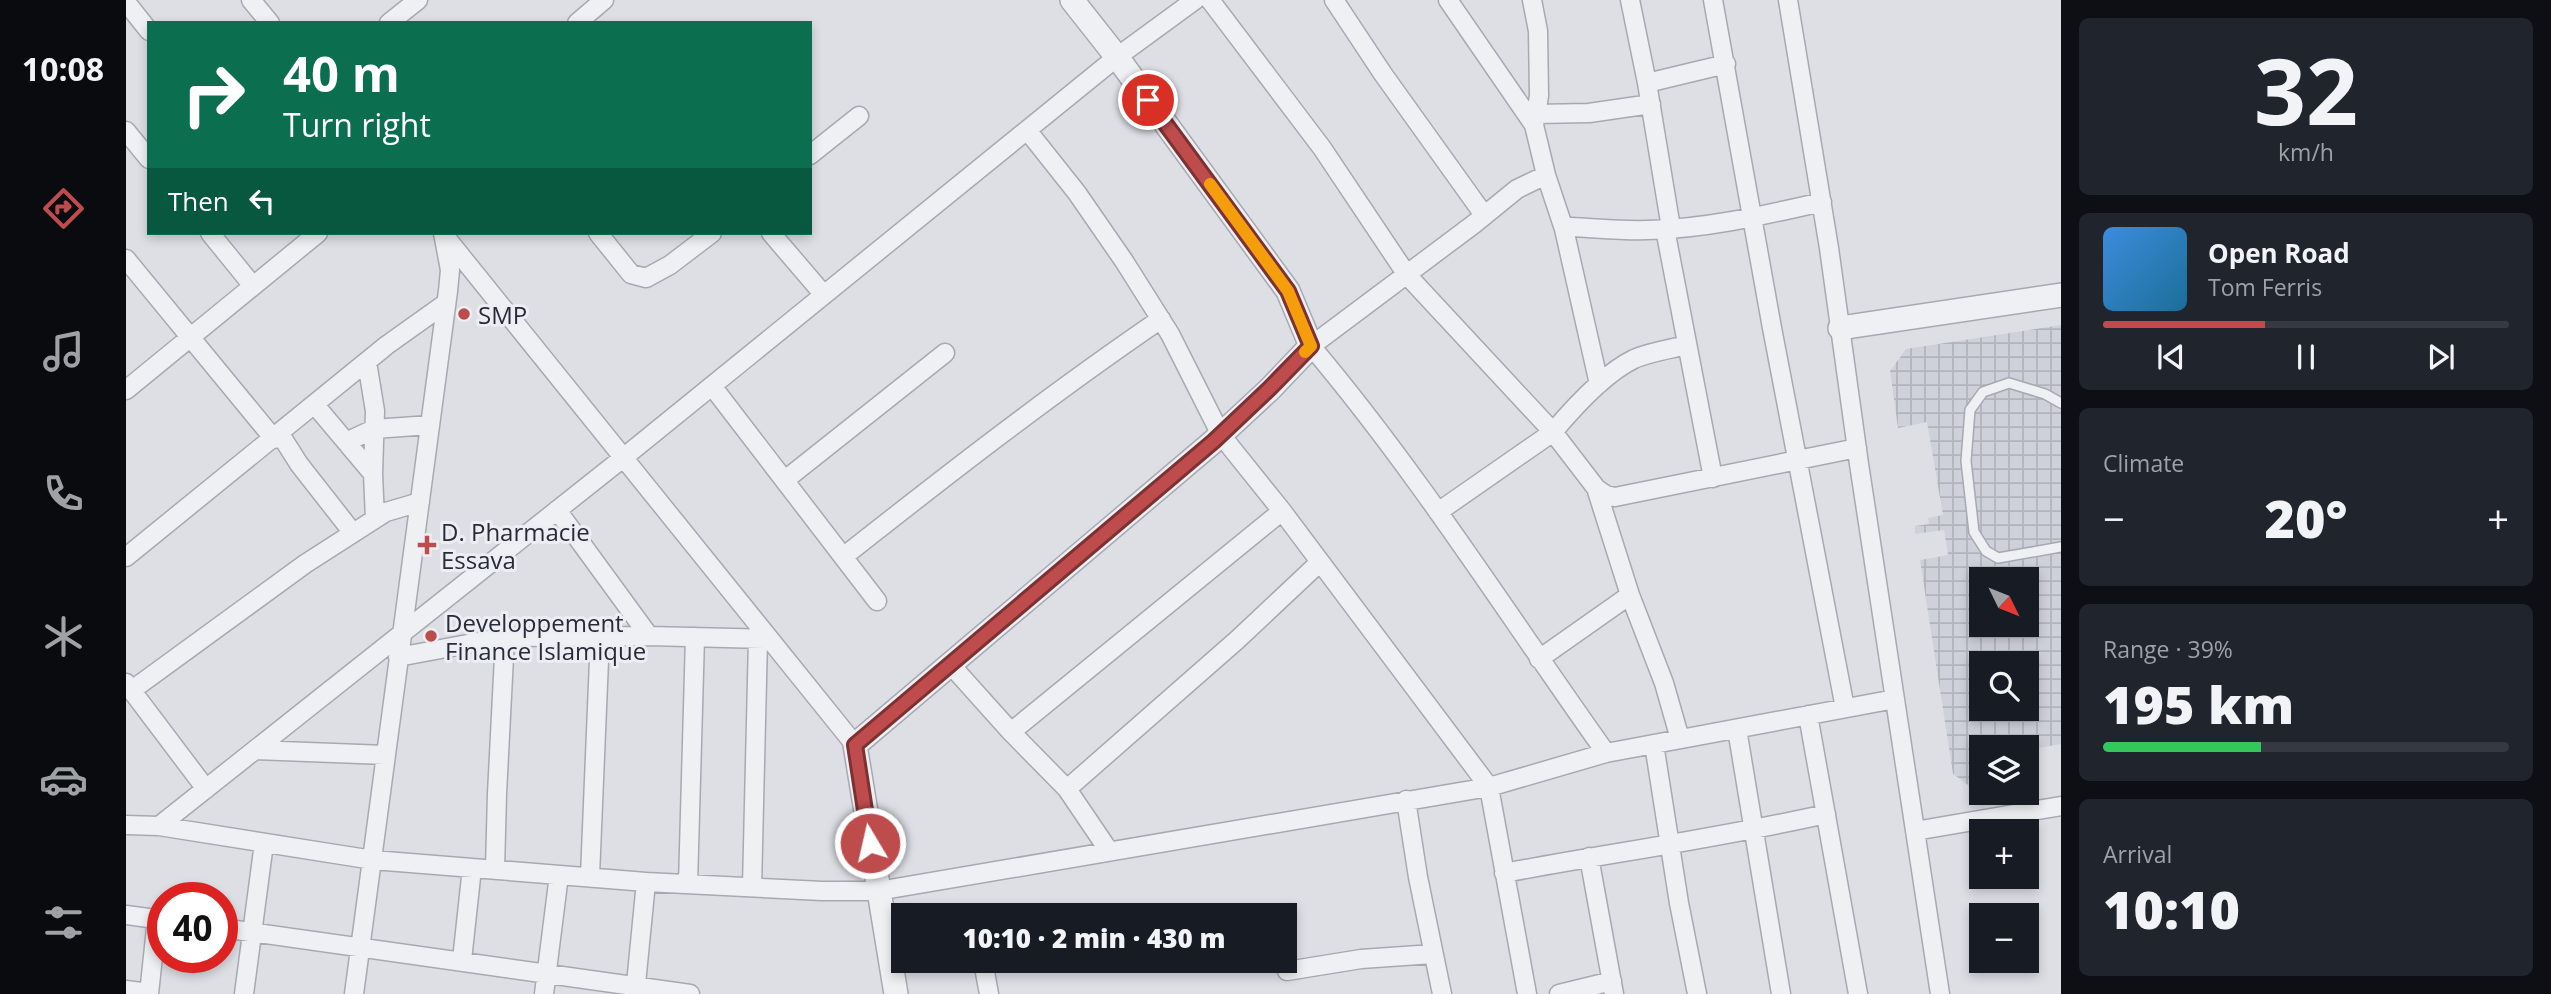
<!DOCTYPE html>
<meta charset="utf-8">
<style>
body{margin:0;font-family:"Open Sans",sans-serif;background:#20242c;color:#f1f3f6;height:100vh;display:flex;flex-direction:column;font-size:26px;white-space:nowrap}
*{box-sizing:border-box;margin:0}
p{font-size:23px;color:#9ea1a6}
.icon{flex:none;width:38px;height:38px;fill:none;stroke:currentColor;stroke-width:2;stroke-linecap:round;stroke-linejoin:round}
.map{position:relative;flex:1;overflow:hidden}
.drawer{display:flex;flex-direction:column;gap:18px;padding:18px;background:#0d0f14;width:490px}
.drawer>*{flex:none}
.banner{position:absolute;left:21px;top:21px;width:665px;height:214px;border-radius:0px;box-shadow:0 4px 10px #0003;background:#0b6e4f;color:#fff;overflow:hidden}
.needle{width:46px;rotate:133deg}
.buttons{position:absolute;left:1843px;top:567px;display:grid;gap:14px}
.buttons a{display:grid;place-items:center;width:70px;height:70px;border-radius:0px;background:#171b24;box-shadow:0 4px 10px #0003;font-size:35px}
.speed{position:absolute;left:21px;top:882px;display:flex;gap:14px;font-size:35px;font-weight:700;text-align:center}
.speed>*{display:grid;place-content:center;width:91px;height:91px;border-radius:50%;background:#171b24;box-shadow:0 4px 10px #0003;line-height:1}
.speed .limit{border:10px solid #d22;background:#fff;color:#111}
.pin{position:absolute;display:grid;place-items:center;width:60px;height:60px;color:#fff;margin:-30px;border:4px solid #fff;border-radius:50%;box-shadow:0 2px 7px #0007}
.me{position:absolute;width:77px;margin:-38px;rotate:351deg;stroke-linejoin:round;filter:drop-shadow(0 0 5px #0008)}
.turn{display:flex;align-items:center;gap:24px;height:147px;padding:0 21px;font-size:32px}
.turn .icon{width:91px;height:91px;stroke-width:2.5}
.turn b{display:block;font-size:49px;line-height:60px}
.then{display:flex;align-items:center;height:66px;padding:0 21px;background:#0003;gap:14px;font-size:26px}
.big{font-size:52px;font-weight:800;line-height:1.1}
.drawer .card{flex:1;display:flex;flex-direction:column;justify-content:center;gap:10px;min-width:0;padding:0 24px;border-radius:10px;background:#20242c}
.drawer .dial{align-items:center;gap:0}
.dial b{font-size:91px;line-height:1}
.song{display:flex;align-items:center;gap:21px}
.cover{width:84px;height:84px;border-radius:10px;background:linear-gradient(135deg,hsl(210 70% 55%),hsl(200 70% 35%))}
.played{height:7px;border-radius:4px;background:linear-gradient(90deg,#bf4c4d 40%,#363941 40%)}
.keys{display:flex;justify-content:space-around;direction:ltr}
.heat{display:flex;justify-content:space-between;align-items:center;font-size:38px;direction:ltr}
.charge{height:10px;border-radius:5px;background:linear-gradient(90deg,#34c759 39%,#363941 0)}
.trip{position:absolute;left:765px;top:903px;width:406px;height:70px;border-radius:0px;background:#171b24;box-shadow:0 4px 10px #0003;font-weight:800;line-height:70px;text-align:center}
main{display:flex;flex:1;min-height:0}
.dock{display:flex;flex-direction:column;width:126px;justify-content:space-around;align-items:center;background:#090b0e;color:#9ea1a6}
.dock .icon{width:49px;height:49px}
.dock .current{color:#bf4c4d}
.dock b{font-size:32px;color:#f1f3f6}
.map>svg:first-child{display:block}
.industrial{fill:url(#industrial-grid);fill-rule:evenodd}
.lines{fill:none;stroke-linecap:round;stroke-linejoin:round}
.service-casing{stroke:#a7a9b2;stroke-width:12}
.minor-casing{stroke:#a7a9b2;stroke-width:21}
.tertiary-casing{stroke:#a7a9b2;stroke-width:26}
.service{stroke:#eff0f4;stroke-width:9}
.minor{stroke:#eff0f4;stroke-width:18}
.tertiary{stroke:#eff0f4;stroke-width:23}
.route-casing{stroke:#7c3132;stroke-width:18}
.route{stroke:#bf4c4d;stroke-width:12}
.slow{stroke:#f59e0b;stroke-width:12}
.poi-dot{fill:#bf4c4d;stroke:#eceef3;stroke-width:2.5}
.labels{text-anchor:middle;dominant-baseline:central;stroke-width:6;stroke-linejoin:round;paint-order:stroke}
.poi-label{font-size:24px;fill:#282c3a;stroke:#eceef3;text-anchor:start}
</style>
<main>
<nav class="dock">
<b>10:08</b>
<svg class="icon current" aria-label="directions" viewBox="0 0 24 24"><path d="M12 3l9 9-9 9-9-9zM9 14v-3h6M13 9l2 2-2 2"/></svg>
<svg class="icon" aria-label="music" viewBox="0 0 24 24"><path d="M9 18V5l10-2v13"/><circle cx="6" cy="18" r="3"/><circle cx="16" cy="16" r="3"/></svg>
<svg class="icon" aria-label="phone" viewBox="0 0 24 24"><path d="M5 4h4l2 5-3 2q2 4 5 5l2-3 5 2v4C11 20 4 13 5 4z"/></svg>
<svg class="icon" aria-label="climate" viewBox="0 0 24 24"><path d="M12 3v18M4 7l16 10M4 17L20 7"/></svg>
<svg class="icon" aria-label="car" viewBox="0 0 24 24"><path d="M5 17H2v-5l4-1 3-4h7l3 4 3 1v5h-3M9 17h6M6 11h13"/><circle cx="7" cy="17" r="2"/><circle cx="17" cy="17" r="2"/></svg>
<svg class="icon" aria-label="filters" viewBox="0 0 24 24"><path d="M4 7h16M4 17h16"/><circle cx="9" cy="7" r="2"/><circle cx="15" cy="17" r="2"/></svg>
</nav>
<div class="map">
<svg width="1935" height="994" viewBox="0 0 1935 994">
<defs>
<pattern id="industrial-grid" width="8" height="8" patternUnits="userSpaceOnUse" patternTransform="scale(1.75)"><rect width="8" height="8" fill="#cfd1da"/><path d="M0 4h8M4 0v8" fill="none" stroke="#b2b4bc"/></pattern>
</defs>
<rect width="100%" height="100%" fill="#dddfe5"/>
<path class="industrial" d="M 1935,325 L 1935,744 L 1901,750 L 1900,747 L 1855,747 L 1856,793 L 1853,793 L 1827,774 L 1794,560 L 1822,555 L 1818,530 L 1789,534 L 1789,526 L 1803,524 L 1802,518 L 1817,515 L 1801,422 L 1772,428 L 1764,371 L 1780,349 ZM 1855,579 L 1900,579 L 1900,625 L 1855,625 ZM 1855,663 L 1900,663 L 1900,709 L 1855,709 Z"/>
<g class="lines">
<g class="service-casing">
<path id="service" d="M 1935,403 L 1919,394 L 1883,383 L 1857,392 L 1844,410 L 1840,461 L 1848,532 L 1860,551 L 1872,558 L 1935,547"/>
</g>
<g class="minor-casing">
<path id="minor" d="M 125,0 L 144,23
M 1084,0 L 1196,148 L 1281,275 L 1427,432 C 1448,407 1479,373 1508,359 C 1524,352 1545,349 1561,345
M 1208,0 L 1257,74 L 1358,215
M 1322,0 L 1408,125
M 1406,0 L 1412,31 L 1413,96 L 1408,125 L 1420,175
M 1504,0 L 1521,83 L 1545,228
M 1587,0 L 1646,328 L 1719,708
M 1662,0 L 1703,248 L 1733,464 L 1814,994
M 0,2 L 23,31
M 263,23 L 292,0
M 451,23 L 478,0
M 1521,83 L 1600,64
M 1410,114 L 1463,113 L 1525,104
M 901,130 L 951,193 L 998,261 L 1044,334 L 1095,435 L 1156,511 L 1363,787 L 752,891 L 696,891 L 520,882 L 247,860 L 33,826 L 497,458 L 991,57 L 1069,0
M 0,131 L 23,159
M 684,155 L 733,116
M 1438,229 L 1473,384
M 1539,229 L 1587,478
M 84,233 L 127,286
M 472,233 L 505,274 L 520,278 L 544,265 L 586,233
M 645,233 L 698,295
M 318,235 L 729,745
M 0,259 L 148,439
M 241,362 L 249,411 L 247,474 L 249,519
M 586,386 L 751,601
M 0,390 L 192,233
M 189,405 L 247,474
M 154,434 L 173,464 L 227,533
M 220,442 L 248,429 L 304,425
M 659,480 L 819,353
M 1470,488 L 1504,595 L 1538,683 L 1554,739
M 431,510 L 523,636
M 1312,512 L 1427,432 L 1470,488 L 1480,495 L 1489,497 L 1731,448
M 0,557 L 261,345 L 320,303
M 717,557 C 821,475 925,394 1035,319
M 272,657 L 379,637 L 523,636 L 643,639
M 1413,659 L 1504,595
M 824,664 L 885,732 L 941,789
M 0,683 L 80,789
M 6,690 L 179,564 L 260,512 L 294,502
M 1682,715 L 1732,994
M 1611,729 L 1655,994
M 885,732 L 1156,511
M 1528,744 L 1553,903 L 1571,994
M 129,750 L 260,755
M 1480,753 C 1383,617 1293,474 1185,346 L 1348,224 L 1391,189 L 1420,175 L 1438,229 L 1445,227 C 1470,228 1496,231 1521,230 C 1579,229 1639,215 1696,202
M 1280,800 L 1292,877 L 1316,994
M 0,825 L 33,826
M 1789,831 L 1935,806
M 983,851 L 941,789 L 1111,640 L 1194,562
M 1463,857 L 1488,994
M 369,869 L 371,794 L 379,637
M 1378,873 C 1485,853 1594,838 1700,814
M 464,876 L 474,636
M 562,884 L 569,637
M 626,887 L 632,639
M 0,915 L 37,920
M 96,928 L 564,994
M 336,960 L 346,868
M 858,967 L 863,994
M 1161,971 L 1235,959 L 1307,954
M 0,990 L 23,993
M 23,994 L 31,919
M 118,994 L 138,843
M 228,994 L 322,291 L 324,270 L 317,233
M 418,994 L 433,875
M 509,994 L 520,882
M 1401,994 L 1363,787 L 1480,753 L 1769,699
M 1433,994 L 1486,981"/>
</g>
<g class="tertiary-casing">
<path id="tertiary" d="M 1714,328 L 1935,295
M 770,994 L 729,745 L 1088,441 L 1144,389 L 1185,346 L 1162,291 L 991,57 L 946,0"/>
</g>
<use href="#service" class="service"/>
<use href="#minor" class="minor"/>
<use href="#tertiary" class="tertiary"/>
</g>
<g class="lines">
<g class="route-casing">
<path id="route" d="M 744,843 L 729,745 L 1088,441 L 1144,388 L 1185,346 L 1162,291 L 1022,100"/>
</g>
<use href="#route" class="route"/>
<path class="slow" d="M 1084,184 L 1162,291 L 1185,346 L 1179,352"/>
</g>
<g class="poi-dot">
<circle cx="338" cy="314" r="7"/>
<path d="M297.5 534.5h7v7h7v7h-7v7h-7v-7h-7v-7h7z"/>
<circle cx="305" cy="636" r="7"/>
</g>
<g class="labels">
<g class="poi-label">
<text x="352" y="314">SMP</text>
<text x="315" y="531">D. Pharmacie<tspan x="315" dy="28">Essava</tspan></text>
<text x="319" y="622">Developpement<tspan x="319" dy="28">Finance Islamique</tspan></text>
</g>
</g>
</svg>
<div class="buttons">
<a><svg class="needle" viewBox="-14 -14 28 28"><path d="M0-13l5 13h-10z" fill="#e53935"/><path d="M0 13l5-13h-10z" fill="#9ea1a6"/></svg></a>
<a><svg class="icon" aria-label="search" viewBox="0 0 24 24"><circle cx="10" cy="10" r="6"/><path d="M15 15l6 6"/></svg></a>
<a><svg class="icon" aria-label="layers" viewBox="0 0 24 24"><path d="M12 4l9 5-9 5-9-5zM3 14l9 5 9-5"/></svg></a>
<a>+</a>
<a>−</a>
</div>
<div class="speed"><div class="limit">40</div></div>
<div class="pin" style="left:1022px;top:100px;background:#d93025"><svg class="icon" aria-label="arrive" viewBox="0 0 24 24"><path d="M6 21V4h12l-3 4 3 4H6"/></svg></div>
<svg class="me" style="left:744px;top:843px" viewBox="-20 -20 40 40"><circle r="17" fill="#bf4c4d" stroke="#fff" stroke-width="3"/><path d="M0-11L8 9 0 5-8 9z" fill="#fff"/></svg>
<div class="trip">10:10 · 2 min · 430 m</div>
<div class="banner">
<div class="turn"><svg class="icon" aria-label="right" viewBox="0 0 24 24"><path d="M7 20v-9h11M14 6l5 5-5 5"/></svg><div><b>40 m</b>Turn right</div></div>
<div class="then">Then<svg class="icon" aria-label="left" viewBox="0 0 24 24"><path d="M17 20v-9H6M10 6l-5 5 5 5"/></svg></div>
</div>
</div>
<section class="drawer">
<div class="card dial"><b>32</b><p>km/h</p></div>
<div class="card">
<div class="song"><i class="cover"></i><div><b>Open Road</b><p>Tom Ferris</p></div></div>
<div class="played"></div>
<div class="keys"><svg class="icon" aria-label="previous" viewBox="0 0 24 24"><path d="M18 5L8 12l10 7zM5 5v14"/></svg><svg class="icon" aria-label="pause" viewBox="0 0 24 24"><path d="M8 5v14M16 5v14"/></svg><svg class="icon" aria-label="next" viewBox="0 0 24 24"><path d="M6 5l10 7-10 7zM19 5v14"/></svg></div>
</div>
<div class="card"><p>Climate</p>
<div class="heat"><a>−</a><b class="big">20°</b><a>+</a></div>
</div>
<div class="card"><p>Range · 39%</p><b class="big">195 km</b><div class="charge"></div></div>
<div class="card"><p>Arrival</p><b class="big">10:10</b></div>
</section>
</main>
